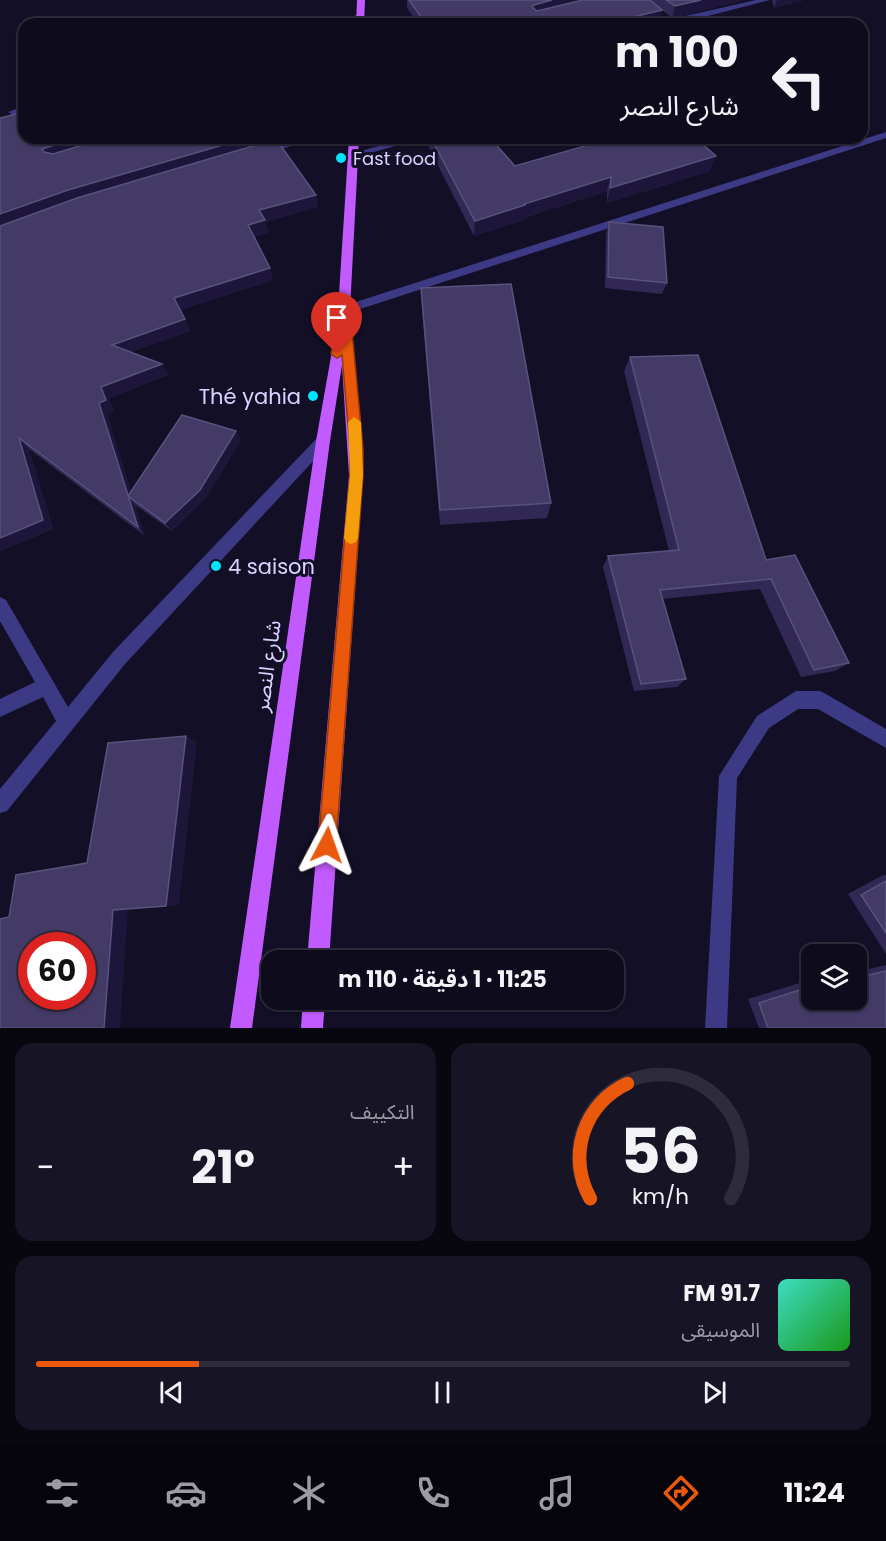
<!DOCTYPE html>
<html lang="ar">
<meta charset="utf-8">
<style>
body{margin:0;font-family:Poppins,"Noto Sans Arabic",sans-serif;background:#171425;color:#f1f3f6;direction:rtl;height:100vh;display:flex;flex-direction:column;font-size:22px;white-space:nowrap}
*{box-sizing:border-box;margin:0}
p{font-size:20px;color:#9b9ba3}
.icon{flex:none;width:33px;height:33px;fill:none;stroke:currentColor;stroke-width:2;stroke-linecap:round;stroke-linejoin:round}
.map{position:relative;height:1028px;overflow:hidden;direction:ltr}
.details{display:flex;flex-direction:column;gap:15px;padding:15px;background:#08060f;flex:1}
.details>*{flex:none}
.banner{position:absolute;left:18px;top:18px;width:850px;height:126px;border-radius:18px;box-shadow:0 2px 4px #0004,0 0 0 2px #2e2b3b;direction:rtl;background:#0e0b1c;color:#f1f3f6;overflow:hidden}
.tools{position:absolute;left:801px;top:944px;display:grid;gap:12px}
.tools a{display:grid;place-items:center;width:66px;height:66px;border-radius:12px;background:#0e0b1c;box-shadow:0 2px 4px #0004,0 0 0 2px #2e2b3b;font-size:30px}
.speed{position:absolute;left:18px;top:932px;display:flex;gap:12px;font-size:30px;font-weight:700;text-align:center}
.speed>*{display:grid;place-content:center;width:78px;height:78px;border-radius:50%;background:#0e0b1c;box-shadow:0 2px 4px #0004,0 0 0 2px #2e2b3b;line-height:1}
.speed .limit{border:9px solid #d22;background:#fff;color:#111}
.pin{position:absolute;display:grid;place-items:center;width:51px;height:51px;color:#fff;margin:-62px -26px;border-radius:50% 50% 50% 0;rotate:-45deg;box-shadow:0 0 6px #0007}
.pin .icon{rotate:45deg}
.me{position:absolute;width:66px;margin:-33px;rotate:4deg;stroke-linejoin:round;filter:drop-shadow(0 0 4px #0008)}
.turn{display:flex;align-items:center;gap:21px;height:126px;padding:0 30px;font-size:27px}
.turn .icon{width:78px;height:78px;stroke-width:2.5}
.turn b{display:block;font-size:42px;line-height:51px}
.big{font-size:45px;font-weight:700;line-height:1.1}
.details .card{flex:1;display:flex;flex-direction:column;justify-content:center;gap:9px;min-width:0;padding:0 21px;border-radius:18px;background:#171425}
.details .dial{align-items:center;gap:0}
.dial svg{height:156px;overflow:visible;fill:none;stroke:#2e2b3b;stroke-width:7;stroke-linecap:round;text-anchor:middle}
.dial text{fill:#f1f3f6;stroke:none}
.song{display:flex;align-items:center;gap:18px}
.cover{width:72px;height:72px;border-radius:9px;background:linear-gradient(135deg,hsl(170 70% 55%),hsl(120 70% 35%))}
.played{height:6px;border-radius:3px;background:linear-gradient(90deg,#ea580c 20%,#2e2b3b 20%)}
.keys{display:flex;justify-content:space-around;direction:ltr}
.heat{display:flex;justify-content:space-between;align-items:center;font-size:33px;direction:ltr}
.details .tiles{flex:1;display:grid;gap:15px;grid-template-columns:1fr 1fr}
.card:last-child{grid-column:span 2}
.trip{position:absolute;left:261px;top:950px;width:363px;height:60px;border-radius:18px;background:#0e0b1c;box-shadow:0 2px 4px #0004,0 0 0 2px #2e2b3b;font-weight:700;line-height:60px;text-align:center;direction:rtl}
.dock{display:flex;height:96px;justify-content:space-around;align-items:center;background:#06040b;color:#9b9ba3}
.dock .icon{width:42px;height:42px}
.dock .selected{color:#ea580c}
.dock b{font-size:27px;color:#f1f3f6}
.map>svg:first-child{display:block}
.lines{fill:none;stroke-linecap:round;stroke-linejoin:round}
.street{fill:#3d3a85;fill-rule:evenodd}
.primary{fill:#c25bff;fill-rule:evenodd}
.wall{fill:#312854}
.shaded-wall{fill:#1d163a}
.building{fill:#433a66;stroke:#5a527e;stroke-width:1.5;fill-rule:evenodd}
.route{fill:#ea580c;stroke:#983908;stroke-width:1.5}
.slow{fill:#f59e0b}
.poi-dot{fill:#00e5ff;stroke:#130f26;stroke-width:2}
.labels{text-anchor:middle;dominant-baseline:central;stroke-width:6;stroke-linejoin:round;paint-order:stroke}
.far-poi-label{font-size:18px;fill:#d9d4ff;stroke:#130f26;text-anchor:start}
.poi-label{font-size:21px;fill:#d9d4ff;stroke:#130f26;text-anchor:end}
.street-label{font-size:21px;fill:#d9d4ff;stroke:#130f26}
</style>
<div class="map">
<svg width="886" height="1028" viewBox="0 0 886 1028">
<rect width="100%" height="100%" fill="#130f26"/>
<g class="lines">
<path class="street" d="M 756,0 L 770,0 L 677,24 L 668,24 L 672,19 Z
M 360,14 L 364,16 L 363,18 L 341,24 L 328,24 Z
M 24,106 L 24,112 L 13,115 L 8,112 Z
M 886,132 L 886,138 L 348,313 L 344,314 L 338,310 L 340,307 Z
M 300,138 L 316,138 L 263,155 L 258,152 Z
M 407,138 L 424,138 L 352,158 L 347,155 Z
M 323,435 L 328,437 L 330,441 L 328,445 L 125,664 L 7,811 L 0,813 L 0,789 L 56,721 L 43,697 L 0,717 L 0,699 L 35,682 L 0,621 L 0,597 L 6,600 L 68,707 L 113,652 L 318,437 Z
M 796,691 L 820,691 L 826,694 L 886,729 L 886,748 L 818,709 L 798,709 L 769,728 L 737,778 L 727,1028 L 705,1028 L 719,776 L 757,716 Z"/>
<path class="primary" d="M 357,0 L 365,0 L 364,24 L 356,24 Z
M 349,138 L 359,138 L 350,310 L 363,448 L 363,475 L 329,960 L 307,960 L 349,475 L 342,365 L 330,441 L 252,1028 L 230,1028 L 316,441 L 335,334 L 339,330 L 338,310 Z
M 303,999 L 325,999 L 323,1028 L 301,1028 Z"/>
</g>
<path class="wall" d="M 407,0 L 744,0 L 672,18 L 657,6 L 662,10 L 659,21 L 648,24 L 418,24 L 407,8 Z
M 772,0 L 804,0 L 774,8 Z
M 24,138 L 272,140 L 316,195 L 318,207 L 265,222 L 268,232 L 254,237 L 273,280 L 180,310 L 190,331 L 131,352 L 162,364 L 168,375 L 109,398 L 114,411 L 107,414 L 131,492 L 236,431 L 241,440 L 205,499 L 172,531 L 135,505 L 145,536 L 29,449 L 53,529 L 0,551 Z
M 425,138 L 490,138 L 515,166 L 585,146 L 577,138 L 695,138 L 710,171 L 607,203 L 607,191 L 524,218 L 524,220 L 474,236 L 425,140 Z
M 609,222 L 667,283 L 662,294 L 605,288 L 606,234 Z
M 421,288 L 551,503 L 547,518 L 440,525 L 422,308 Z
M 630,357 L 766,560 L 849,663 L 835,671 L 801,677 L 760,589 L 662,599 L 686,679 L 677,687 L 634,691 L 603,567 L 608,556 L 669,551 L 624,371 Z
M 883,875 L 886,875 L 886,954 L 848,894 Z
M 886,965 L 886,1028 L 759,1028 L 748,999 L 812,979 L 812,999 L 856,999 L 856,972 Z"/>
<path class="shaded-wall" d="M 552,0 L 596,0 L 532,16 L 532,7 L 534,5 Z
M 701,0 L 744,0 L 672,18 L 675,6 Z
M 777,0 L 804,0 L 774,8 Z
M 662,10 L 659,21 L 648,24 L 604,24 Z
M 77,138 L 122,138 L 49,161 L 42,149 Z
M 247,138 L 272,138 L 273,144 L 0,229 L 0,214 L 68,190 Z
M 716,156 L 710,171 L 607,203 L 610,188 Z
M 611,177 L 607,191 L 524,218 L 524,220 L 474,236 L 475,221 L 524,204 Z
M 316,195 L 318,207 L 265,222 L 268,232 L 252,237 L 248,225 L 259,210 Z
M 270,268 L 273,280 L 180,310 L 174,298 Z
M 185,319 L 190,331 L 119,356 L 112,345 Z
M 162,364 L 168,375 L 109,398 L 114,411 L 107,414 L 134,500 L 128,496 L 135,505 L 145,536 L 138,527 L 99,403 L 101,387 Z
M 236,431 L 241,440 L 205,499 L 172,531 L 165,523 Z
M 19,438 L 29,449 L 53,529 L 0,551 L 0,538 Z
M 186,736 L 197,742 L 179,905 L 166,906 Z
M 128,909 L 120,1028 L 104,1028 L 113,910 Z"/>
<path class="building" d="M 409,0 L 552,0 L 534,5 L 532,7 L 537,11 L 583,0 L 650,0 L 662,10 L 604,24 L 426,24 Z
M 666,0 L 701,0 L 675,6 Z
M 24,112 L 24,138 L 77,138 L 42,149 L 44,152 L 53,154 L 106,138 L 247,138 L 68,190 L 0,214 L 0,118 Z
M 431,138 L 490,138 L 515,166 L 599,142 L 595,138 L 695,138 L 716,156 L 610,188 L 611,177 L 524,204 L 525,205 L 475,221 Z
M 276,139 L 316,195 L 259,210 L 265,220 L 248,225 L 270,268 L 174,298 L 185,319 L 112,345 L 162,364 L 101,387 L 106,400 L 99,403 L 138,527 L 19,438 L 43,520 L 0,538 L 0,226 L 77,198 Z
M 609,222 L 663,227 L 667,283 L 608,277 Z
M 511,284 L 551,503 L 440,510 L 421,288 Z
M 698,355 L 766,560 L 795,555 L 849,663 L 814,670 L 771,579 L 660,590 L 686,679 L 641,684 L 608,556 L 679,550 L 630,357 Z
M 182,415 L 236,431 L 200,490 L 165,523 L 128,496 Z
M 186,736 L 166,906 L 113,910 L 104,1028 L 0,1028 L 0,919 L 9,917 L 16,875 L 87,863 L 108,743 ZM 32,945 L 82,945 L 82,996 L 32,996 Z
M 886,881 L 886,933 L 861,895 Z
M 886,971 L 886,1028 L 768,1028 L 759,1003 L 812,986 L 812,999 L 856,999 L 856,978 Z"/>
<path class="route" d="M 344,306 L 350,310 L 363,448 L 363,475 L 336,845 L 333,851 L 327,854 L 321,851 L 318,845 L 350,475 L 350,448 L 342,355 L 337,358 L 331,354 L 339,310 Z"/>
<path class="slow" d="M 354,417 L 361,422 L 363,475 L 358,538 L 356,542 L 351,544 L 346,542 L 344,538 L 350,475 L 348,422 Z"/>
<g class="poi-dot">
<circle cx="341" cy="158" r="6"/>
<circle cx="313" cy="396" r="6"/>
<circle cx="216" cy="566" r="6"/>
</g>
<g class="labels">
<g class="far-poi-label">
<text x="353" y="158">Fast food</text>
</g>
<g class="poi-label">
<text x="301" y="396">Thé yahia</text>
<text x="228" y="566" text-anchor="start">4 saison</text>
</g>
<g class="street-label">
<text transform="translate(267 666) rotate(-82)">شارع النصر</text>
</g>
</g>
</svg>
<div class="tools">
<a><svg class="icon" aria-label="layers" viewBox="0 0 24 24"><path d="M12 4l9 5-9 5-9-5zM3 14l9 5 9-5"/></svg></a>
</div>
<div class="speed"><div class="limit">60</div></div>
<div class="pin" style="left:337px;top:354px;background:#d93025"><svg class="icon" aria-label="arrive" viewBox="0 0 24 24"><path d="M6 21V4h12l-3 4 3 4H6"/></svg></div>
<svg class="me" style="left:327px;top:845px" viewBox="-20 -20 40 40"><path d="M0-17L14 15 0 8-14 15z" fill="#ea580c" stroke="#fff" stroke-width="4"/></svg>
<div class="trip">11:25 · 1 دقيقة · 110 m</div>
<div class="banner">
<div class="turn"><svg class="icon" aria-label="left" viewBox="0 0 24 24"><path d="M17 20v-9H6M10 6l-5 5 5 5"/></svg><div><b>100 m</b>شارع النصر</div></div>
</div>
</div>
<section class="details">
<div class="tiles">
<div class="card dial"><svg viewBox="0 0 100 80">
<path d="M14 69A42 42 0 1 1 86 69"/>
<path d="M14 69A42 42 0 0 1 33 10" stroke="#ea580c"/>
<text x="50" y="56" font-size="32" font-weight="700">56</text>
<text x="50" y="72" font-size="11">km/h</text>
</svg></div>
<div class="card"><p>التكييف</p>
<div class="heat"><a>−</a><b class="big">21°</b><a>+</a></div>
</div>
<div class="card">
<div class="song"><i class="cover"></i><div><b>91.7 FM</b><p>الموسيقى</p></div></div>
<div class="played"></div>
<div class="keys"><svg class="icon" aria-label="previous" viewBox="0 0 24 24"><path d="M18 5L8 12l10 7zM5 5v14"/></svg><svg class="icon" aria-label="pause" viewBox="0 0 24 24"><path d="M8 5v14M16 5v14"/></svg><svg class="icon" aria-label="next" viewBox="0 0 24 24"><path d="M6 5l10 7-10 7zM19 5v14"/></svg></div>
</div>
</div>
</section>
<nav class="dock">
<b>11:24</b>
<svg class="icon selected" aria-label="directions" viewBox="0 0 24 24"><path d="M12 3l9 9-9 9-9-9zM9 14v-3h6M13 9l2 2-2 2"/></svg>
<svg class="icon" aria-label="music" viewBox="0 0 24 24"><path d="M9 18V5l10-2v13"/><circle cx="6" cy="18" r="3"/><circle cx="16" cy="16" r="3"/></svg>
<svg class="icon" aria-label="phone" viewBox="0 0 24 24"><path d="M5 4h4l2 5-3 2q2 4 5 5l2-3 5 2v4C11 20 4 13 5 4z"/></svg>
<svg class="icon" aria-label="climate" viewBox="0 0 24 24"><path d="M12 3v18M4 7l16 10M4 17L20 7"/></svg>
<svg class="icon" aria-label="car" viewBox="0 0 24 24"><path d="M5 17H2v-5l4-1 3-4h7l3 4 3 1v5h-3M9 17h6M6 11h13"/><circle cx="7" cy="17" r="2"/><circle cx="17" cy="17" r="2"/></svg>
<svg class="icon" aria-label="filters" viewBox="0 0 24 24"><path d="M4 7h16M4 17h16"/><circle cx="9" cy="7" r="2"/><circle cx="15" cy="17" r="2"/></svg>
</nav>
